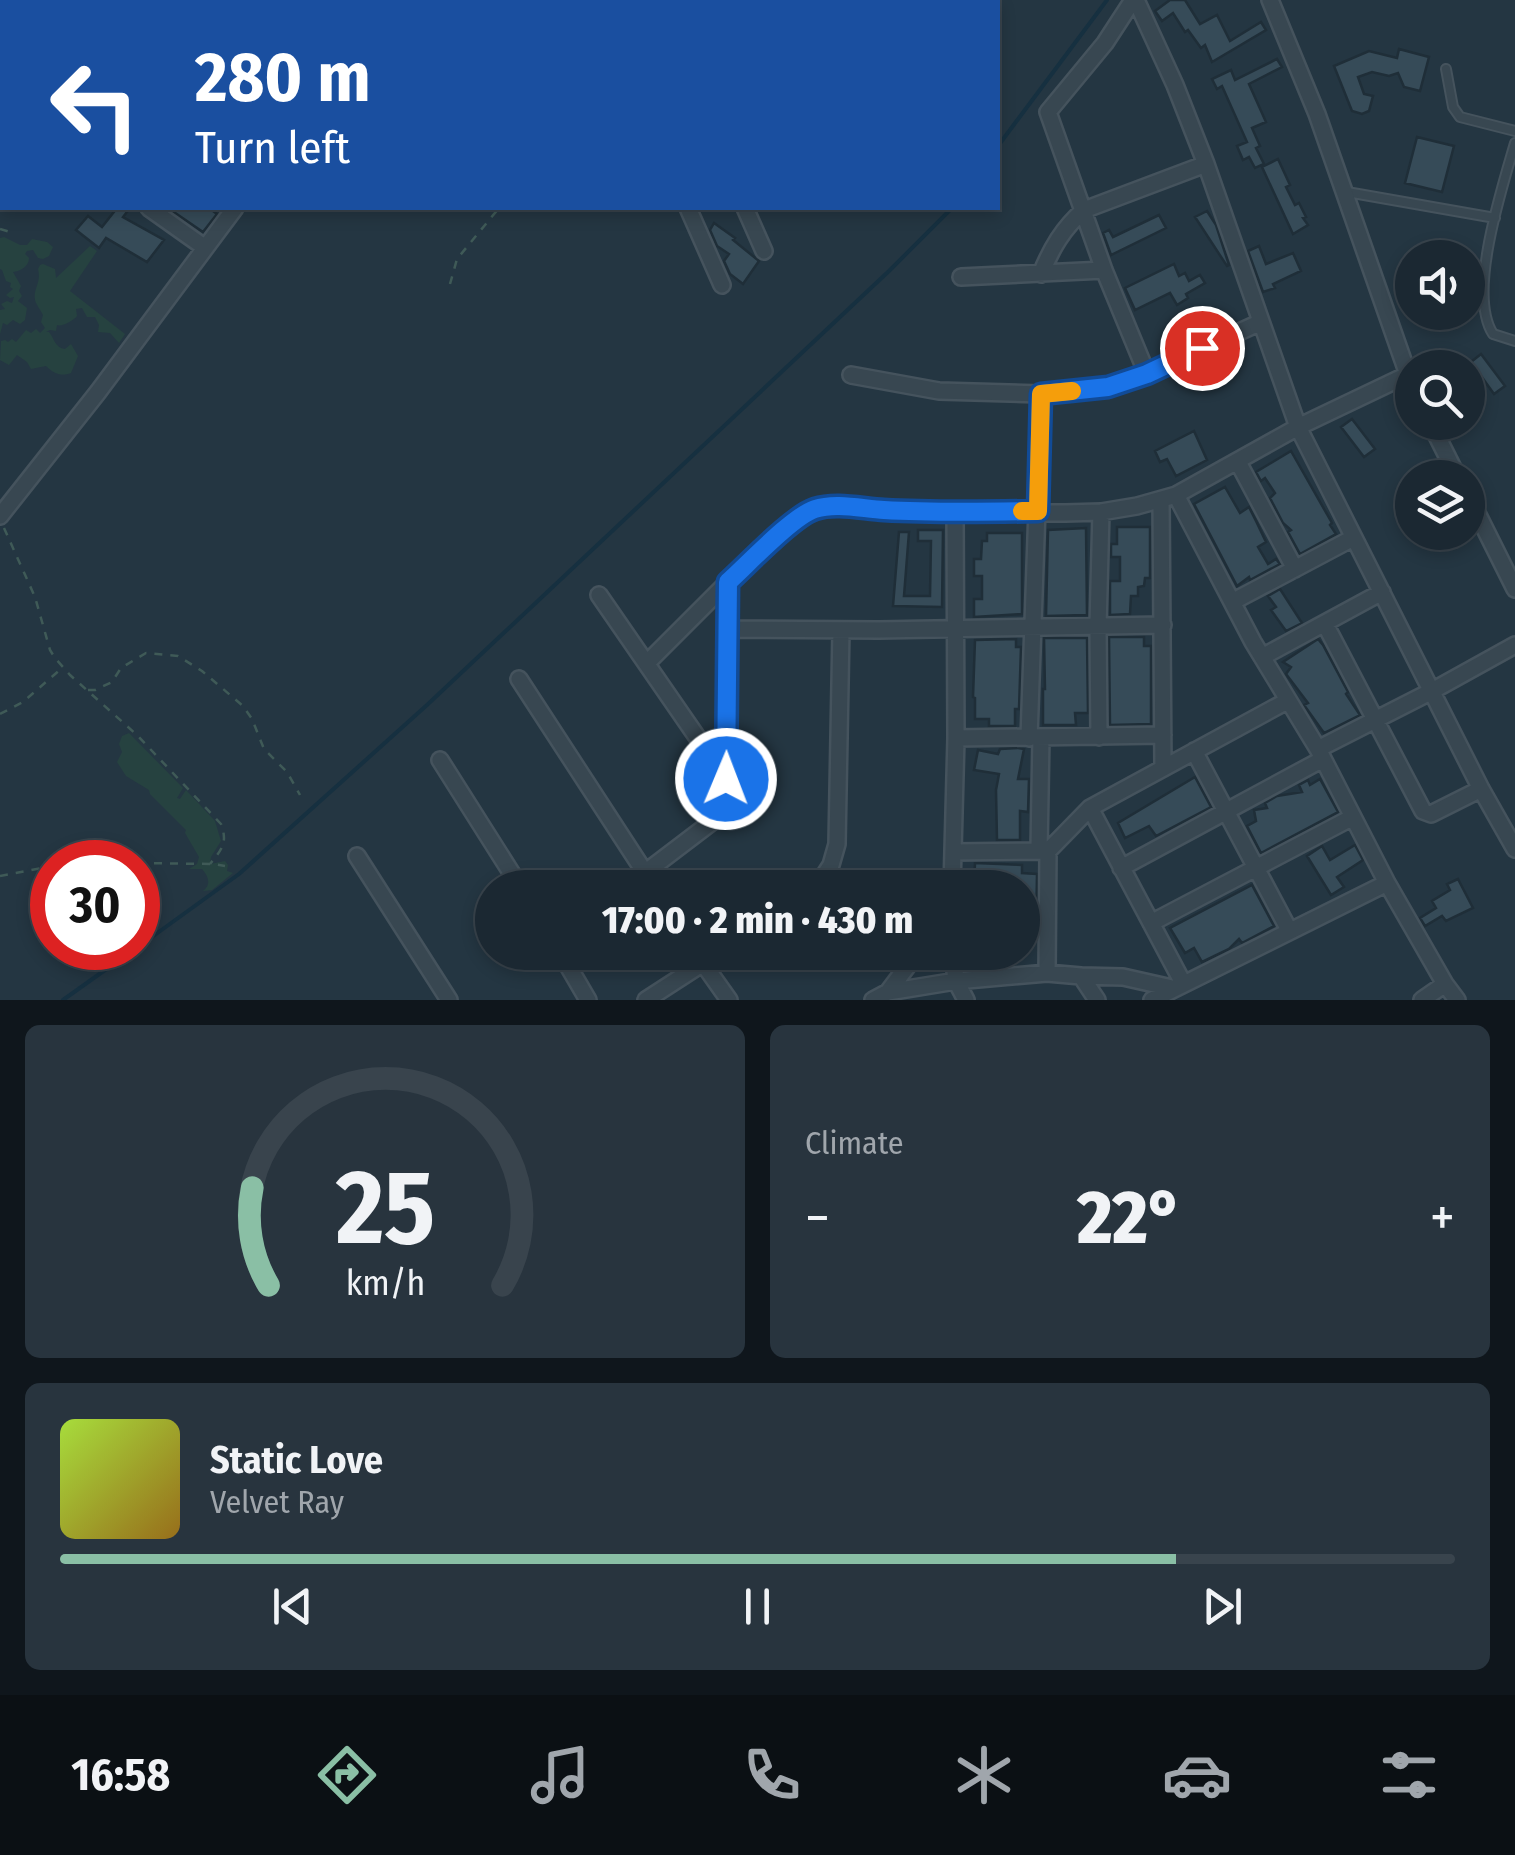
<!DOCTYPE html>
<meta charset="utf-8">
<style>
body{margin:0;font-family:"Fira Sans Condensed",sans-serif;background:#28343e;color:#f1f3f6;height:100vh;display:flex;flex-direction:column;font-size:38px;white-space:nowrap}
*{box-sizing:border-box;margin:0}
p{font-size:32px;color:#a0a6ac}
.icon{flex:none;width:55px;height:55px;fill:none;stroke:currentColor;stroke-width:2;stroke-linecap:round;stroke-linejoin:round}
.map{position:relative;height:1000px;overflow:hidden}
.side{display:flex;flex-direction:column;gap:25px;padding:25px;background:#0f161c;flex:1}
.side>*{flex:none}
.banner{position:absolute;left:0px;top:0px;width:1000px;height:210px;box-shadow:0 5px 15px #0003,0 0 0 2px #39444d;background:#1a4fa0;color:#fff;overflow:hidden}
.fabs{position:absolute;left:1395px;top:240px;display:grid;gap:20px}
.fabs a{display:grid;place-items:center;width:90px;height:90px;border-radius:50%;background:#1b2832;box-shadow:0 5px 15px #0003,0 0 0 2px #39444d;font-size:50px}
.speed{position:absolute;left:30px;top:840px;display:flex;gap:20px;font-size:50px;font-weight:700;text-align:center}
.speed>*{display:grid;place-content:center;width:130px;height:130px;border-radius:50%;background:#1b2832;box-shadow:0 5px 15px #0003,0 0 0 2px #39444d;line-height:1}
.speed .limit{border:15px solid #d22;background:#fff;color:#111}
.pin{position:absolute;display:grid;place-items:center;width:85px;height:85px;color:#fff;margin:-42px;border:5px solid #fff;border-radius:50%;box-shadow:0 2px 10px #0007}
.me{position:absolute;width:110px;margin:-55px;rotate:1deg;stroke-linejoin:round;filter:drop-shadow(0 0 8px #0008)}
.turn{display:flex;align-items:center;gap:35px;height:210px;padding:0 30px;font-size:45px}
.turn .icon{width:130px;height:130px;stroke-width:2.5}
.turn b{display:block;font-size:70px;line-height:85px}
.big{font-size:75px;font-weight:800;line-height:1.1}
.side .widget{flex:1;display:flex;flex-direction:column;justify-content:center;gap:15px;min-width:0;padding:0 35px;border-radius:15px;background:#28343e}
.side .dial{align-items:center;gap:0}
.dial svg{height:260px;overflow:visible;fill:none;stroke:#39444d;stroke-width:7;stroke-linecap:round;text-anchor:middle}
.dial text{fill:#f1f3f6;stroke:none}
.song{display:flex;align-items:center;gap:30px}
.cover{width:120px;height:120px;border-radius:15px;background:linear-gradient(135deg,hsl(80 70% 55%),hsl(40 70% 35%))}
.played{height:10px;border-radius:5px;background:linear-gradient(90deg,#8abfa5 80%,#39444d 80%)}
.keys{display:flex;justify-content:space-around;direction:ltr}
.heat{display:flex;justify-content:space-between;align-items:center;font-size:55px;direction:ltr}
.side .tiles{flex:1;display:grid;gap:25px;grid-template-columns:1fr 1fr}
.widget:last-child{grid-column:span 2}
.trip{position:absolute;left:475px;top:870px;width:565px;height:100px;border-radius:50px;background:#1b2832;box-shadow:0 5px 15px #0003,0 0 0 2px #39444d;font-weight:800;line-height:100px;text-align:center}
.tabs{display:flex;height:160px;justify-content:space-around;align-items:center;background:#0b1014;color:#a0a6ac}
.tabs .icon{width:70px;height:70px}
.tabs .current{color:#8abfa5}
.tabs b{font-size:45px;color:#f1f3f6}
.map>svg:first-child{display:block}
.green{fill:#264240}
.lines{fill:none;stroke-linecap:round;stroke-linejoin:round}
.stream{stroke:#163040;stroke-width:4}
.building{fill:#364b58;stroke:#1f2e38;stroke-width:2.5}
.service-casing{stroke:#45535d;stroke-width:12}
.minor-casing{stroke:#45535d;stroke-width:20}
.path{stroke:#3f5a57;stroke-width:2.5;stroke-dasharray:8 8;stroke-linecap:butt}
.service{stroke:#384751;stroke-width:8}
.minor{stroke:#384751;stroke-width:15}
.route-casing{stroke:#114b97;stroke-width:25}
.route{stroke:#1a73e8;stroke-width:18}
.slow{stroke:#f59e0b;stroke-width:18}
</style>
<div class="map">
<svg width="1515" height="1000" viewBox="0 0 1515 1000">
<rect width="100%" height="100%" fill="#243642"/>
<path class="green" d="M 4,237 L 20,245 L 27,245 L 32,239 L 47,242 L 53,247 L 49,256 L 43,259 L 38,258 L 33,250 L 27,251 L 25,254 L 29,258 C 29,267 20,271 13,272 L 21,286 L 19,291 L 22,296 L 18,301 L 27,308 L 25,320 L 20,324 L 13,320 L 7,325 L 3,323 L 0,334 L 0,310 L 5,309 L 1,304 L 7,301 L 12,303 L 14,297 L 10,298 L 6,295 L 13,289 L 10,287 L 11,283 L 6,281 L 2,270 L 0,269 L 0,238 Z
M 90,246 L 97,251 L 70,291 L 125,334 L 119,343 L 110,333 L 98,332 L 99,325 L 95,317 L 87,317 L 82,308 L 76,309 L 77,316 C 73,321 62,327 57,325 L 56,331 L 50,330 L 46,332 L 49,332 C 54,338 55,348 65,349 L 71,344 L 78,356 L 71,373 C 61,377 53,373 46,366 L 31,369 L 27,362 L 17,355 L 9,365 L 0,360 L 1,341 L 5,340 L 8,342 L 12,339 L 16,342 L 26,330 L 31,333 L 36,329 L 40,333 L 45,328 L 41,322 L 43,315 C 41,311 38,307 36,303 C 31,290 42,284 38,269 L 40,265 L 43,264 L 55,269 L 56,278 Z
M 129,733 L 183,788 L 177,798 L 180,799 L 186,790 L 215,821 L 221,841 L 211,857 L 210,864 L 225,861 L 228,865 L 227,871 L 233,873 L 212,890 L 203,891 C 212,884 208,876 202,869 L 189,869 L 197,864 L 199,857 L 185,833 L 186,830 L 150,794 L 149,790 L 126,776 L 117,762 L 122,752 L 119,744 L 122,736 Z"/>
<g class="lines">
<path class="stream" d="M 998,146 L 1107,0
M 138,947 L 239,874 L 427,705 L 889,271 L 952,208
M 63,1000 L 136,948"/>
</g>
<path class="building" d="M 1170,0 L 1185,0 L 1200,24 L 1217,15 L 1230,41 L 1261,22 L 1266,30 L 1212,62 L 1205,45 L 1201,48 L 1188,30 L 1185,32 L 1173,13 L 1162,21 L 1155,11 Z
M 1399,49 L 1429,57 L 1420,91 L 1404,87 L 1398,73 L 1389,76 L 1372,72 L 1358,77 L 1364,94 L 1373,96 L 1369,111 L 1362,114 L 1352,111 L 1334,66 L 1369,51 L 1397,58 Z
M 1277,59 L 1282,67 L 1249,84 L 1266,122 L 1252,128 L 1260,146 L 1256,148 L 1264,164 L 1255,168 L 1249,157 L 1243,160 L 1237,146 L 1247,142 L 1222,86 L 1217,89 L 1212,79 L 1231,70 L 1235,80 Z
M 1417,137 L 1454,146 L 1442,192 L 1405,183 Z
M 1278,159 L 1290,185 L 1286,187 L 1295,205 L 1299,203 L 1306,217 L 1303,218 L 1308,225 L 1293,234 L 1262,167 Z
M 117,208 L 130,208 L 123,217 L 164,240 L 147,262 L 106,238 L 99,248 L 76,230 L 88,216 L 102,227 Z
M 168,208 L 209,208 L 217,214 L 203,232 Z
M 1207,211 L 1216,225 L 1229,265 L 1227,266 L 1195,217 Z
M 1159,215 L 1166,228 L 1111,255 L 1103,233 L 1109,230 L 1113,237 Z
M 714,223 L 735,238 L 733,240 L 759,261 L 743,284 L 730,274 L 724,261 L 729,254 L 717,246 L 710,230 Z
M 1259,246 L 1266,264 L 1293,253 L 1301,271 L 1273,284 L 1275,288 L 1263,292 L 1248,251 Z
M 1174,264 L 1179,276 L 1185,273 L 1189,281 L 1200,275 L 1205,283 L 1186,294 L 1188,298 L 1177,305 L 1170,293 L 1135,310 L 1125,288 Z
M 1481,354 L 1505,386 L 1494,394 L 1471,362 Z
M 1352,419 L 1375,449 L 1364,457 L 1341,427 Z
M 1194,431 L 1207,460 L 1176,476 L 1167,459 L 1160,462 L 1155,451 Z
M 1291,451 L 1332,523 L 1330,525 L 1336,534 L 1300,554 L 1288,532 L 1291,530 L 1283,523 L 1270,498 L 1275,493 L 1265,478 L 1261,481 L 1256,472 Z
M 1225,487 L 1240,513 L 1249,507 L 1256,521 L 1266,542 L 1258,547 L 1268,564 L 1276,559 L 1280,564 L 1250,580 L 1249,577 L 1237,586 L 1194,504 Z
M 1117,527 L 1150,527 L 1150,578 L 1145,578 L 1144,586 L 1138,587 L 1138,596 L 1131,596 L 1130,614 L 1110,615 L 1110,581 L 1120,581 L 1120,557 L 1111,557 L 1111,544 L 1117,544 Z
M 1086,528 L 1087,615 L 1046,616 L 1048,530 Z
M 918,530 L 943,530 L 942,607 L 893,606 L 899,532 L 909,532 L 904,596 L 930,596 L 931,541 L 918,541 Z
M 987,533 L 1022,533 L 1022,614 L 974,617 L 974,599 L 982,599 L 982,576 L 974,576 L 974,559 L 981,559 L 982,541 L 987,541 Z
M 1280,589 L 1302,623 L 1286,631 L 1271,610 L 1276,607 L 1268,596 Z
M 1109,637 L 1144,637 L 1144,646 L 1151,646 L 1151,724 L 1110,725 Z
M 1044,638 L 1087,638 L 1088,713 L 1075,713 L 1076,725 L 1043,725 L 1043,689 L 1045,689 Z
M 1016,639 L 1016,647 L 1021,647 L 1019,709 L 1015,709 L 1015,726 L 989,726 L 989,719 L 975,719 L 975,698 L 973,697 L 975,640 Z
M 1318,639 L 1323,645 L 1348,692 L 1346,694 L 1360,715 L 1324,733 L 1304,705 L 1308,703 L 1286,674 L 1291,667 L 1283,662 Z
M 1018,748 L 1024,749 L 1018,779 L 1029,779 L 1028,812 L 1020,811 L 1020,840 L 997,840 L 996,790 L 999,774 L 974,770 L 978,750 L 998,754 L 1000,749 Z
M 1195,777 L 1211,807 L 1156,836 L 1149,826 L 1125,838 L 1118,823 Z
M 1320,779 L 1338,812 L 1261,853 L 1247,826 L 1256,821 L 1254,810 L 1267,808 L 1265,803 L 1277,796 L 1302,792 L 1299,785 L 1308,780 L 1310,785 Z
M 1355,845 L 1363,860 L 1337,877 L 1344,887 L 1331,895 L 1307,856 L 1322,846 L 1330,860 Z
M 975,863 L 1022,865 L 1022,873 L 1037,874 L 1036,930 L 1024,930 L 1025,891 L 1023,891 L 1023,888 L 974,888 Z
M 1458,879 L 1473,908 L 1446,921 L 1442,916 L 1425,926 L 1420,918 L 1436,908 L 1432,901 L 1450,890 L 1447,884 Z
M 1252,885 L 1274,926 L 1242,943 L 1239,939 L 1229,949 L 1202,962 L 1194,948 L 1185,953 L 1170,928 Z"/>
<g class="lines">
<g class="service-casing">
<path id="service" d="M 1446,69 L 1453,107 L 1460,117 L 1515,131
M 1515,143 C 1502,188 1467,294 1493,334 L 1515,341
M 1347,192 L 1495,218"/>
</g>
<g class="minor-casing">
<path id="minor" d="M 507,0 L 510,2
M 647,0 L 649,2
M 1133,0 L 1105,43 L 1048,112 L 1104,270 L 1147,374
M 1136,0 L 1175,85 L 1206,164 L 1298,427 L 1481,789 L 1515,849
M 1270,0 L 1317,114 L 1412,386
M 200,2 L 202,0
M 398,2 L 400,0
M 660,2 L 661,0
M 725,2 L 727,0
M 916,2 L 920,0
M 0,100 L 2,102
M 149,208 L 204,247
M 688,208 L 722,285
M 745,208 L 764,251
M 1041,274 C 1051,249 1063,228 1084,210 L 1206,164
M 961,277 L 1104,270
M 851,375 L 939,391 L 1041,394 L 1108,387 L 1147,374 L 1261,322
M 1430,422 L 1458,478
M 1238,462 L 1295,569
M 1176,495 L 1253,642 L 1318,749 L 1387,883 L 1445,984
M 1468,495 L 1515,589
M 1161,500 L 1163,767
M 0,516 L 98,392 L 235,208
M 599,595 L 726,779
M 1232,602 L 1353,538
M 1325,624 L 1423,811 L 1431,814 L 1481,789
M 728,629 L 879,630 L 1163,625
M 1262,657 L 1382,592
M 647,663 L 728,582 L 803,515 L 816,508 L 829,506 L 887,511 L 1065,513 L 1101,512 L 1137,506 L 1176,495 L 1298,427 L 1407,375
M 519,679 L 655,888
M 1099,737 L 1098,626 L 1101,512
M 956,738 L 1163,735
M 1029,738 L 1041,394
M 1318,749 L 1432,691 L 1515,645
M 1194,751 L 1289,930
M 440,760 L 521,888
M 1090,808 L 1183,983
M 1039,850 L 1041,737
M 954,852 L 1048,851
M 357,856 L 449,1000
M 1121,868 L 1323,759
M 646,872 L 713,821 L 722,806 L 726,779 L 728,582
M 816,888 L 831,865 L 837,844 L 841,630
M 952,888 L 956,738 L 955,511
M 1151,923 L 1353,817
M 560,952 L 588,1000
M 695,952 L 729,1000
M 953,952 L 956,981 L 1047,973 L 1081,976 L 1097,1000
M 1047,973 L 1048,851 L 1090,808 L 1287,701
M 1081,976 L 1123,977 L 1172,988
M 888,992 L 956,981 L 966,1000
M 646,1000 L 720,952
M 873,1000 L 888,992 L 918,952
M 1152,1000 L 1387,883
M 1422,1000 L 1445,984 L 1457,1000"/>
</g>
<path class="path" d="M 0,229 L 10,232
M 450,284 L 457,259 L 499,208
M 4,528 L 35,597 L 50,650 L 55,658 L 70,675 L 137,735 L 221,824 C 228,843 222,849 210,864
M 88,690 L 95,690 L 112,682 L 121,668 L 146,653 L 178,656 L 202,671 L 243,706 L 252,719 L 264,749 L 287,772 L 300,795
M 0,714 L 23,702 L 62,668
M 83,862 L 89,862
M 138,863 L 214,864 L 225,866
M 0,876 L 52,866"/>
<use href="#service" class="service"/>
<use href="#minor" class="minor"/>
</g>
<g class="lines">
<g class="route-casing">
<path id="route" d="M 726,779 L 728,582 C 747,565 793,516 815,509 C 836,502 863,509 884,510 C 935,513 987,512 1038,511 L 1041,394 L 1108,387 L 1147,374 L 1202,348"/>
</g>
<use href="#route" class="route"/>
<path class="slow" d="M 1022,511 L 1038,511 L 1041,394 L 1072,391"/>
</g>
</svg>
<div class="fabs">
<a><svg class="icon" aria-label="sound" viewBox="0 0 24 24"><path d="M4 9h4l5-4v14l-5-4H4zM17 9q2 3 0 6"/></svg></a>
<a><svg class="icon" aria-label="search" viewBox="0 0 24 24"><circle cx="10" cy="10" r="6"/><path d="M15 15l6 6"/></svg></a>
<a><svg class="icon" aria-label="layers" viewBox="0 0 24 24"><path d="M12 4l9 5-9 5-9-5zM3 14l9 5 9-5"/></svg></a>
</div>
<div class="speed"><div class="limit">30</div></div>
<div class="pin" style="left:1202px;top:348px;background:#d93025"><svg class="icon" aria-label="arrive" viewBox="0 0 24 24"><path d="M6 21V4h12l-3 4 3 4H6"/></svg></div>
<svg class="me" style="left:726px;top:779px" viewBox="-20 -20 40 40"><circle r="17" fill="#1a73e8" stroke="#fff" stroke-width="3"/><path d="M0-11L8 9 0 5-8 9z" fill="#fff"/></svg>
<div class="trip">17:00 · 2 min · 430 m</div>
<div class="banner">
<div class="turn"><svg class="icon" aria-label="left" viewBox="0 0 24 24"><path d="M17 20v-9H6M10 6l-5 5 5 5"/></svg><div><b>280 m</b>Turn left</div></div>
</div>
</div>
<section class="side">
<div class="tiles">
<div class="widget dial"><svg viewBox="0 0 100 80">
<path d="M14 69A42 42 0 1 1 86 69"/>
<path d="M14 69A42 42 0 0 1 9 39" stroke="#8abfa5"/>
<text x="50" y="56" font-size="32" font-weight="700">25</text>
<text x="50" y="72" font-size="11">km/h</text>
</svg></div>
<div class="widget"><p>Climate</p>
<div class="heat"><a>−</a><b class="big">22°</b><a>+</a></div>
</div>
<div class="widget">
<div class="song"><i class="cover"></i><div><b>Static Love</b><p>Velvet Ray</p></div></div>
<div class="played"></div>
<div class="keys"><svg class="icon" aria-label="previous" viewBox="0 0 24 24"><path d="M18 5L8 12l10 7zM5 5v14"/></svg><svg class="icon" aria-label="pause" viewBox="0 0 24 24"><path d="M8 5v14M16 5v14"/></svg><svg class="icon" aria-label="next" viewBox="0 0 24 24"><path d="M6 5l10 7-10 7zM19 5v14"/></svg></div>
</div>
</div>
</section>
<nav class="tabs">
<b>16:58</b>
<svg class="icon current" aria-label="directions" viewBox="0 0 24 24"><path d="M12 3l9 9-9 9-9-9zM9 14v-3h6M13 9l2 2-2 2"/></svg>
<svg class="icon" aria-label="music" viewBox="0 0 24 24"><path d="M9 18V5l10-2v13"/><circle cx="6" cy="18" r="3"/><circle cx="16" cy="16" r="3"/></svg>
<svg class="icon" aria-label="phone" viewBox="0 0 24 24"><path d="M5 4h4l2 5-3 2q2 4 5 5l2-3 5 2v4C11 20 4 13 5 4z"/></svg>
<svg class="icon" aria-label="climate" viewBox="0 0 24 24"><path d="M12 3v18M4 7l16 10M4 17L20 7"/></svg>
<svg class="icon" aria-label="car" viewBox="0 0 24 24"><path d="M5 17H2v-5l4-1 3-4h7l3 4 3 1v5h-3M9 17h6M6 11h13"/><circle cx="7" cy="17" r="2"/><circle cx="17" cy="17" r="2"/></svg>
<svg class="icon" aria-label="filters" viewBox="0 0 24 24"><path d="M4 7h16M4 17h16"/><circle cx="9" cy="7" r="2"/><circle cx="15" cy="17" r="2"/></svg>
</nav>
